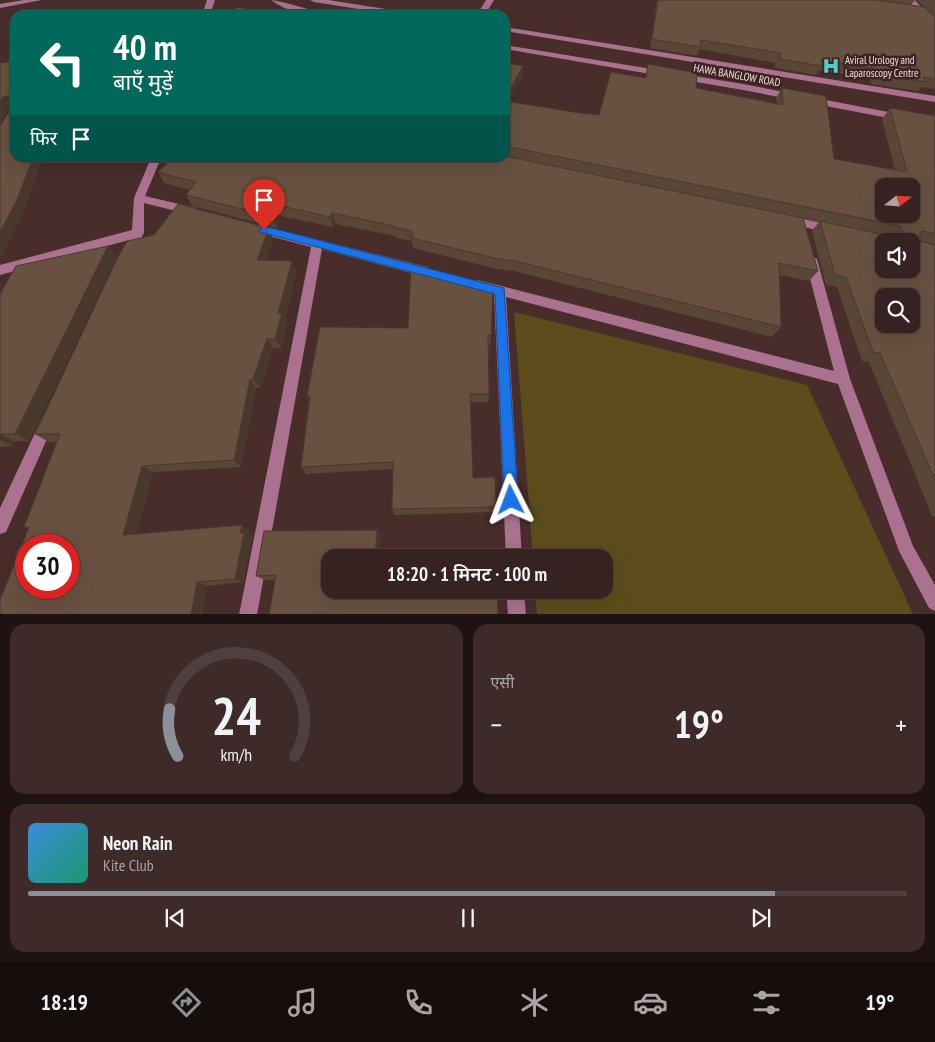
<!DOCTYPE html>
<html lang="hi">
<meta charset="utf-8">
<style>
body{margin:0;font-family:"PT Sans Narrow","Noto Sans Devanagari",sans-serif;background:#3d2a29;color:#f1f3f6;height:100vh;display:flex;flex-direction:column;font-size:19px;white-space:nowrap}
*{box-sizing:border-box;margin:0}
p{font-size:16px;color:#aaa4a5}
.icon{flex:none;width:28px;height:28px;fill:none;stroke:currentColor;stroke-width:2;stroke-linecap:round;stroke-linejoin:round}
.map{position:relative;height:614px;overflow:hidden}
.sheet{display:flex;flex-direction:column;gap:10px;padding:10px;background:#1e1312;flex:1}
.sheet>*{flex:none}
.top-card{position:absolute;left:10px;top:10px;width:500px;height:152px;border-radius:15px;box-shadow:0 5px 20px #0002,0 0 0 1px #503f3e;background:#00695c;color:#fff;overflow:hidden}
.needle{width:32px;rotate:73deg}
.fabs{position:absolute;left:875px;top:178px;display:grid;gap:10px}
.fabs a{display:grid;place-items:center;width:45px;height:45px;border-radius:10px;background:#362220;box-shadow:0 5px 20px #0002,0 0 0 1px #503f3e;font-size:25px}
.speed{position:absolute;left:15px;top:534px;display:flex;gap:10px;font-size:25px;font-weight:700;text-align:center}
.speed>*{display:grid;place-content:center;width:65px;height:65px;border-radius:50%;background:#362220;box-shadow:0 5px 20px #0002,0 0 0 1px #503f3e;line-height:1}
.speed .limit{border:8px solid #d22;background:#fff;color:#111}
.pin{position:absolute;display:grid;place-items:center;width:42px;height:42px;color:#fff;margin:-51px -21px;border-radius:50% 50% 50% 0;rotate:-45deg;box-shadow:0 0 5px #0007}
.pin .icon{rotate:45deg}
.me{position:absolute;width:55px;margin:-28px;rotate:357deg;stroke-linejoin:round;filter:drop-shadow(0 0 4px #0008)}
.turn{display:flex;align-items:center;gap:18px;height:105px;padding:0 20px;font-size:22px}
.turn .icon{width:65px;height:65px;stroke-width:2.5}
.turn b{display:block;font-size:35px;line-height:42px}
.then{display:flex;align-items:center;height:48px;padding:0 20px;background:#0003;gap:10px;font-size:19px}
.big{font-size:38px;font-weight:600;line-height:1.1}
.sheet .tile{flex:1;display:flex;flex-direction:column;justify-content:center;gap:8px;min-width:0;padding:0 18px;border-radius:15px;background:#3d2a29}
.sheet .dial{align-items:center;gap:0}
.dial svg{height:130px;overflow:visible;fill:none;stroke:#503f3e;stroke-width:7;stroke-linecap:round;text-anchor:middle}
.dial text{fill:#f1f3f6;stroke:none}
.song{display:flex;align-items:center;gap:15px}
.cover{width:60px;height:60px;border-radius:8px;background:linear-gradient(135deg,hsl(210 70% 55%),hsl(160 70% 35%))}
.played{height:5px;border-radius:2px;background:linear-gradient(90deg,#8c9099 85%,#503f3e 85%)}
.keys{display:flex;justify-content:space-around;direction:ltr}
.heat{display:flex;justify-content:space-between;align-items:center;font-size:28px;direction:ltr}
.sheet .tiles{flex:1;display:grid;gap:10px;grid-template-columns:1fr 1fr}
.tile:last-child{grid-column:span 2}
.trip{position:absolute;left:321px;top:549px;width:292px;height:50px;border-radius:15px;background:#362220;box-shadow:0 5px 20px #0002,0 0 0 1px #503f3e;font-weight:600;line-height:50px;text-align:center}
.tabs{display:flex;height:80px;justify-content:space-around;align-items:center;background:#160e0d;color:#aaa4a5}
.tabs .icon{width:35px;height:35px}
.tabs .active{color:#8c9099}
.tabs b{font-size:22px;color:#f1f3f6}
.map>svg:first-child{display:block}
.green{fill:#5d4d1c}
.lines{fill:none;stroke-linecap:round;stroke-linejoin:round}
.minor{fill:#ab728f;fill-rule:evenodd}
.wall{fill:#594637;fill-rule:evenodd}
.shaded-wall{fill:#49392d}
.building{fill:#685140;stroke:#49392d;fill-rule:evenodd}
.route{fill:#1a73e8;stroke:#114b97}
.labels{text-anchor:middle;dominant-baseline:central;stroke-width:5;stroke-linejoin:round;paint-order:stroke}
.far-poi-label{font-size:11px;fill:#f0dedc;stroke:#3d2322;text-anchor:start}
.far-street-label{font-size:11px;fill:#f0dedc;stroke:#3d2322}
</style>
<div class="map">
<svg width="935" height="615" viewBox="0 0 935 615">
<rect width="100%" height="100%" fill="#482d2b"/>
<path class="green" d="M 514,312 L 807,385 L 913,614 L 537,614 L 535,590 L 605,590 L 605,558 L 533,557 Z"/>
<g class="lines">
<path class="minor" d="M 24,0 L 42,0 L 0,8 L 0,4 Z
M 207,0 L 215,0 L 210,15 L 202,15 Z
M 271,0 C 277,0 321,12 326,15 C 307,15 286,12 271,0 Z
M 310,0 L 328,0 L 412,13 L 416,15 L 397,15 L 314,2 Z
M 486,0 L 494,0 L 485,15 L 477,15 Z
M 907,0 L 915,0 L 935,23 L 935,30 L 932,30 Z
M 505,27 L 935,96 L 935,102 L 505,31 Z
M 505,45 L 743,84 L 935,121 L 935,127 L 743,90 L 505,49 Z
M 151,158 L 161,158 L 145,196 L 196,208 L 197,211 L 196,214 L 192,215 L 144,203 L 144,233 L 131,257 L 127,258 L 121,254 L 129,240 L 0,275 L 0,265 L 132,230 L 134,198 Z
M 789,216 L 831,225 L 837,229 L 831,233 L 785,223 L 783,220 L 785,217 Z
M 255,224 L 427,267 L 431,269 L 433,272 L 431,275 L 427,277 L 322,249 L 257,615 L 239,615 L 311,247 L 251,231 L 249,228 L 251,225 Z
M 811,255 L 817,259 L 850,379 L 913,546 L 935,585 L 935,611 L 929,608 L 899,551 L 838,384 L 506,297 L 522,558 L 506,558 L 494,294 L 474,288 L 472,285 L 474,282 L 478,280 L 834,371 L 805,259 Z
M 47,416 L 52,418 L 54,423 L 6,532 L 0,534 L 0,508 L 42,418 Z
M 506,590 L 524,590 L 526,615 L 508,615 Z"/>
</g>
<path class="wall" d="M 657,0 L 915,0 L 911,5 L 923,7 L 917,0 L 935,0 L 935,89 L 921,87 L 918,91 L 871,84 L 870,79 L 819,70 L 816,75 L 775,68 L 775,63 L 699,49 L 697,56 L 650,48 Z
M 15,61 L 15,158 L 50,158 L 49,162 L 41,163 L 24,210 L 0,257 L 0,63 ZM 10,106 L 10,110 L 1,124 L 4,114 Z
M 505,63 L 523,66 L 522,77 L 508,101 L 580,113 L 599,115 L 645,78 L 648,64 L 696,88 L 777,103 L 776,98 L 782,88 L 834,159 L 895,170 L 882,119 L 890,108 L 935,116 L 935,516 L 932,516 L 869,362 L 862,361 L 837,287 L 826,285 L 812,231 L 819,222 L 803,218 L 818,271 L 809,281 L 779,275 L 781,327 L 772,337 L 510,270 L 510,271 L 493,268 L 413,248 L 412,241 L 395,238 L 395,236 L 336,224 L 333,227 L 281,216 L 277,228 L 192,206 L 186,195 L 190,190 L 164,183 L 158,172 L 505,158 Z
M 273,238 L 266,260 L 297,271 L 285,318 L 287,323 L 281,348 L 273,348 L 260,388 L 256,388 L 241,467 L 153,472 L 136,534 L 249,530 L 249,535 L 252,537 L 243,582 L 207,586 L 24,527 L 57,442 L 49,442 L 35,434 Z
M 117,256 L 29,441 L 15,441 L 12,446 L 0,447 L 0,294 Z
M 320,327 L 491,336 L 490,345 L 488,345 L 489,394 L 488,402 L 470,402 L 473,478 L 496,507 L 495,512 L 394,515 L 392,509 L 393,469 L 306,474 L 301,467 L 309,400 L 307,396 Z
M 377,530 L 381,536 L 275,580 L 265,580 L 256,576 Z"/>
<path class="shaded-wall" d="M 523,66 L 522,77 L 505,108 L 505,98 Z
M 10,95 L 10,106 L 4,114 L 0,128 L 0,102 L 3,97 Z
M 33,158 L 37,158 L 41,163 L 24,210 L 0,257 L 0,232 Z
M 45,158 L 50,158 L 49,162 Z
M 277,205 L 281,216 L 277,228 L 273,217 Z
M 332,213 L 336,224 L 333,227 L 330,217 Z
M 269,228 L 273,238 L 263,270 L 257,260 Z
M 108,246 L 117,256 L 29,441 L 15,434 Z
M 292,261 L 297,271 L 285,318 L 287,323 L 281,348 L 275,339 L 278,313 Z
M 267,339 L 273,348 L 260,388 L 253,379 Z
M 250,379 L 256,388 L 241,467 L 234,460 Z
M 0,434 L 15,441 L 12,446 L 0,440 Z
M 142,466 L 153,472 L 135,539 L 123,535 Z
M 242,525 L 249,530 L 249,535 L 252,537 L 243,582 L 235,579 Z
M 377,530 L 381,536 L 379,558 L 375,558 Z
M 197,582 L 207,586 L 202,615 L 191,615 Z"/>
<path class="building" d="M 658,0 L 876,0 L 924,7 L 935,17 L 935,79 L 923,77 L 925,82 L 878,75 L 876,69 L 821,60 L 822,66 L 780,59 L 780,53 L 701,40 L 700,47 L 652,39 Z
M 237,7 L 274,14 L 228,15 Z
M 15,61 L 15,158 L 33,158 L 16,202 L 0,232 L 0,126 L 10,110 L 10,95 L 3,97 L 0,102 L 0,63 Z
M 505,63 L 523,66 L 505,98 Z
M 648,64 L 697,73 L 696,88 L 783,105 L 782,88 L 826,96 L 834,159 L 907,172 L 890,108 L 935,116 L 935,234 L 922,231 L 920,233 L 920,241 L 935,245 L 935,480 L 880,353 L 873,352 L 846,277 L 835,275 L 820,221 L 894,237 L 896,233 L 903,232 L 900,226 L 505,146 L 505,101 L 580,113 L 599,115 L 611,72 L 646,78 ZM 884,186 L 911,186 L 911,214 L 884,214 ZM 884,241 L 911,241 L 911,269 L 884,269 ZM 884,296 L 911,296 L 911,324 L 884,324 Z
M 505,156 L 803,218 L 818,271 L 779,263 L 781,327 L 511,260 L 511,261 L 494,258 L 412,238 L 412,231 L 393,227 L 394,226 L 332,213 L 330,217 L 277,205 L 273,217 L 186,195 L 196,182 L 158,172 L 173,158 L 505,158 Z
M 178,204 L 269,228 L 257,260 L 292,261 L 278,313 L 282,313 L 275,339 L 267,339 L 253,379 L 250,379 L 234,460 L 142,466 L 123,535 L 242,525 L 240,533 L 244,533 L 235,579 L 197,582 L 191,615 L 0,615 L 0,600 L 29,527 L 24,527 L 60,434 L 35,434 L 116,261 L 127,241 L 154,235 ZM 26,545 L 69,545 L 69,588 L 26,588 Z
M 108,246 L 15,434 L 0,434 L 0,294 L 16,266 Z
M 411,264 L 493,285 L 491,336 L 488,335 L 489,394 L 470,394 L 473,478 L 495,477 L 496,507 L 392,509 L 393,462 L 301,467 L 310,396 L 307,396 L 320,327 L 408,328 Z
M 377,530 L 375,558 L 330,558 L 330,590 L 497,590 L 498,615 L 269,615 L 276,575 L 256,576 L 264,531 Z"/>
<path class="route" d="M 264,226 L 504,288 L 518,500 L 516,505 L 511,508 L 506,505 L 504,500 L 495,294 L 260,232 L 259,230 Z"/>
<defs>
<g id="hospital-bare" transform="scale(1.35)"><path d="M-5-5h3v3.5h4V-5h3V5h-3V1.5h-4V5h-3Z" fill="#52cdce" stroke="#3d2322" stroke-width="2.5" paint-order="stroke"/></g>
</defs>
<g fill-rule="evenodd">
<use href="#hospital-bare" x="831" y="66"/>
</g>
<g class="labels">
<g class="far-poi-label">
<text x="845" y="60">Aviral Urology and<tspan x="845" dy="13">Laparoscopy Centre</tspan></text>
</g>
<g class="far-street-label">
<text transform="translate(737 75) rotate(10)">HAWA BANGLOW ROAD</text>
</g>
</g>
</svg>
<div class="fabs">
<a><svg class="needle" viewBox="-14 -14 28 28"><path d="M0-13l5 13h-10z" fill="#e53935"/><path d="M0 13l5-13h-10z" fill="#aaa4a5"/></svg></a>
<a><svg class="icon" aria-label="sound" viewBox="0 0 24 24"><path d="M4 9h4l5-4v14l-5-4H4zM17 9q2 3 0 6"/></svg></a>
<a><svg class="icon" aria-label="search" viewBox="0 0 24 24"><circle cx="10" cy="10" r="6"/><path d="M15 15l6 6"/></svg></a>
</div>
<div class="speed"><div class="limit">30</div></div>
<div class="pin" style="left:264px;top:230px;background:#d93025"><svg class="icon" aria-label="arrive" viewBox="0 0 24 24"><path d="M6 21V4h12l-3 4 3 4H6"/></svg></div>
<svg class="me" style="left:511px;top:500px" viewBox="-20 -20 40 40"><path d="M0-17L14 15 0 8-14 15z" fill="#1a73e8" stroke="#fff" stroke-width="4"/></svg>
<div class="trip">18:20 · 1 मिनट · 100 m</div>
<div class="top-card">
<div class="turn"><svg class="icon" aria-label="left" viewBox="0 0 24 24"><path d="M17 20v-9H6M10 6l-5 5 5 5"/></svg><div><b>40 m</b>बाएँ मुड़ें</div></div>
<div class="then">फिर<svg class="icon" aria-label="arrive" viewBox="0 0 24 24"><path d="M6 21V4h12l-3 4 3 4H6"/></svg></div>
</div>
</div>
<section class="sheet">
<div class="tiles">
<div class="tile dial"><svg viewBox="0 0 100 80">
<path d="M14 69A42 42 0 1 1 86 69"/>
<path d="M14 69A42 42 0 0 1 9 40" stroke="#8c9099"/>
<text x="50" y="56" font-size="32" font-weight="700">24</text>
<text x="50" y="72" font-size="11">km/h</text>
</svg></div>
<div class="tile"><p>एसी</p>
<div class="heat"><a>−</a><b class="big">19°</b><a>+</a></div>
</div>
<div class="tile">
<div class="song"><i class="cover"></i><div><b>Neon Rain</b><p>Kite Club</p></div></div>
<div class="played"></div>
<div class="keys"><svg class="icon" aria-label="previous" viewBox="0 0 24 24"><path d="M18 5L8 12l10 7zM5 5v14"/></svg><svg class="icon" aria-label="pause" viewBox="0 0 24 24"><path d="M8 5v14M16 5v14"/></svg><svg class="icon" aria-label="next" viewBox="0 0 24 24"><path d="M6 5l10 7-10 7zM19 5v14"/></svg></div>
</div>
</div>
</section>
<nav class="tabs">
<b>18:19</b>
<svg class="icon active" aria-label="directions" viewBox="0 0 24 24"><path d="M12 3l9 9-9 9-9-9zM9 14v-3h6M13 9l2 2-2 2"/></svg>
<svg class="icon" aria-label="music" viewBox="0 0 24 24"><path d="M9 18V5l10-2v13"/><circle cx="6" cy="18" r="3"/><circle cx="16" cy="16" r="3"/></svg>
<svg class="icon" aria-label="phone" viewBox="0 0 24 24"><path d="M5 4h4l2 5-3 2q2 4 5 5l2-3 5 2v4C11 20 4 13 5 4z"/></svg>
<svg class="icon" aria-label="climate" viewBox="0 0 24 24"><path d="M12 3v18M4 7l16 10M4 17L20 7"/></svg>
<svg class="icon" aria-label="car" viewBox="0 0 24 24"><path d="M5 17H2v-5l4-1 3-4h7l3 4 3 1v5h-3M9 17h6M6 11h13"/><circle cx="7" cy="17" r="2"/><circle cx="17" cy="17" r="2"/></svg>
<svg class="icon" aria-label="filters" viewBox="0 0 24 24"><path d="M4 7h16M4 17h16"/><circle cx="9" cy="7" r="2"/><circle cx="15" cy="17" r="2"/></svg>
<b>19°</b>
</nav>
